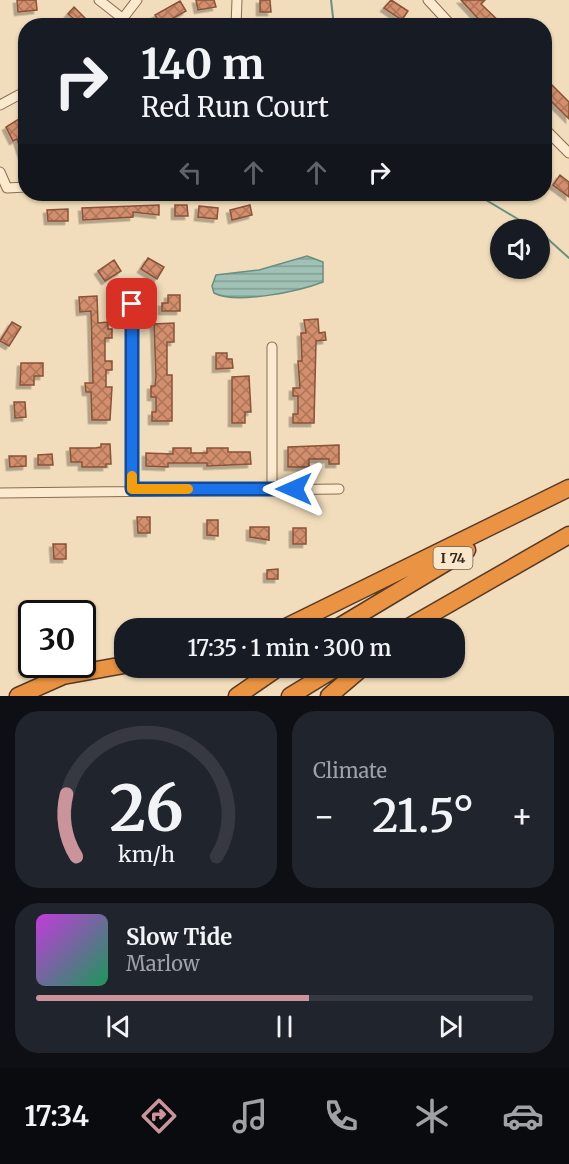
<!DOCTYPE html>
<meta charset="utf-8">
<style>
body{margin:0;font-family:Merriweather,serif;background:#20242c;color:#f1f3f6;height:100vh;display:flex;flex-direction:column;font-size:22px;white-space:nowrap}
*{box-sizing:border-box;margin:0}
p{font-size:20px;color:#9ea1a6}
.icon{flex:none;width:33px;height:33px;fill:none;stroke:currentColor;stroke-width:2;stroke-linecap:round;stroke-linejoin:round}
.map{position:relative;height:696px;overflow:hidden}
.sheet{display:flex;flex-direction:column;gap:15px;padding:15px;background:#0d0f14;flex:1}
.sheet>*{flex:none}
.banner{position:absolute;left:18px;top:18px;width:534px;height:183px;border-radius:24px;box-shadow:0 2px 4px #0004;background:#171b24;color:#f1f3f6;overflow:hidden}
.tools{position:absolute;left:490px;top:219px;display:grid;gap:12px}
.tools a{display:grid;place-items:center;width:60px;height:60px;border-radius:50%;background:#171b24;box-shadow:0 2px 4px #0004;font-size:30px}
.speed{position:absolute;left:18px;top:600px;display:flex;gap:12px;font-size:30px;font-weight:700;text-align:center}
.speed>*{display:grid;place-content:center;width:78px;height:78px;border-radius:50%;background:#171b24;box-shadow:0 2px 4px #0004;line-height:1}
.speed .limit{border:3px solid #111;border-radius:9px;background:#fff;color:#111}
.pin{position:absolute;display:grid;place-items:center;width:51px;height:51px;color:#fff;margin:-26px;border-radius:12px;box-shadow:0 3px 9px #0006}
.me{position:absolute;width:66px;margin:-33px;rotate:270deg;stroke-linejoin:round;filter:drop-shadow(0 0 4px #0008)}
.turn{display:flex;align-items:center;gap:21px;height:126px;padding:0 24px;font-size:27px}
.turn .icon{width:78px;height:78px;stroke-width:2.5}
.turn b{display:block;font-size:42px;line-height:51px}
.lanes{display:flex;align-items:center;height:57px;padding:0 24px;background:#0003;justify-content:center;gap:30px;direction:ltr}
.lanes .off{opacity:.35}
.big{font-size:45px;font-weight:600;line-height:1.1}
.sheet .card{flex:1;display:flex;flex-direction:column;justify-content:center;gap:9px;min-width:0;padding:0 21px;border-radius:24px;background:#20242c}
.sheet .dial{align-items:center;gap:0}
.dial svg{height:156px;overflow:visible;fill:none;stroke:#363941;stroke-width:7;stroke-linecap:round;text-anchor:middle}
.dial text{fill:#f1f3f6;stroke:none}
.song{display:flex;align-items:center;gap:18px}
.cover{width:72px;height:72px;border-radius:9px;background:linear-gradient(135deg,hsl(290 70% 55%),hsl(150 70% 35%))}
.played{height:6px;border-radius:3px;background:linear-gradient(90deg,#cb949a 55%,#363941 55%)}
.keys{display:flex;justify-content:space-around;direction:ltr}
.heat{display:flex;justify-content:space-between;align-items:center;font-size:33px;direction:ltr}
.sheet .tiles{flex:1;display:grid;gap:15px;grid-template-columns:1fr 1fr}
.card:last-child{grid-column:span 2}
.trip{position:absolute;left:114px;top:618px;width:351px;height:60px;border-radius:24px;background:#171b24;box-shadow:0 2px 4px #0004;font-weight:600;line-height:60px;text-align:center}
.tab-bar{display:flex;height:96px;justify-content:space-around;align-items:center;background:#090b0e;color:#9ea1a6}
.tab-bar .icon{width:42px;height:42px}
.tab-bar .selected{color:#cb949a}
.tab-bar b{font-size:27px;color:#f1f3f6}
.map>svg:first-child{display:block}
.water{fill:url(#water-rules);stroke:#678f82;stroke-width:1.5}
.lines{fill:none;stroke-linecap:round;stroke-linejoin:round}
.stream{stroke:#678f82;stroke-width:2}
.building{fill:url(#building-cross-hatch);stroke:#8b5237;stroke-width:1.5;filter:url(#shadow)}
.minor-casing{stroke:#8a6c53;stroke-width:11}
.motorway-casing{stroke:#563a29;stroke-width:19}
.minor{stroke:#fceace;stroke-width:9}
.motorway{stroke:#ea9342;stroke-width:16}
.route-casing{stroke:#114b97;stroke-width:15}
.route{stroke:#1a73e8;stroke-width:10}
.slow{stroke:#f59e0b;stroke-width:10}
.labels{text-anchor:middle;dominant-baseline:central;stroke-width:6;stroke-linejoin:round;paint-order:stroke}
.shield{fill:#f8e7cb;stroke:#71604f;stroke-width:1.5}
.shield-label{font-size:14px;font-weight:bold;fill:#37261a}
</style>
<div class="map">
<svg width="569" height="696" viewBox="0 0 569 696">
<defs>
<pattern id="water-rules" width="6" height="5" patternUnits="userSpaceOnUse" patternTransform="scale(1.5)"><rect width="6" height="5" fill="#a0c1b5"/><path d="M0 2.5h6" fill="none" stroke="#839d92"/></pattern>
<pattern id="building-cross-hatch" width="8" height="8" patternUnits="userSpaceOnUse" patternTransform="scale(1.5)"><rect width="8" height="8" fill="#d38f6d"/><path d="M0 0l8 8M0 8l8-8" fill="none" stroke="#ac7559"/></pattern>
<filter id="shadow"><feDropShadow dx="-3.5" dy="3.5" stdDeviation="0" flood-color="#0004"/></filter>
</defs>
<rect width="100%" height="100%" fill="#f1ddbb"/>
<path class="water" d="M 307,256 L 323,262 L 323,282 C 300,291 236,305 214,293 L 212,286 L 216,275 L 259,270 Z"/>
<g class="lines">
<path class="stream" d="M 331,0 L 334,26
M 476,194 L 536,230
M 540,232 L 569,258"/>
</g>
<path class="building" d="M 17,0 L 36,0 L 37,10 L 18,12 Z
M 196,0 L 214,0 L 216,7 L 198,10 Z
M 260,0 L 270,0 L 271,12 L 260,12 Z
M 391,0 L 408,11 L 402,20 L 384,8 Z
M 461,0 L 485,0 L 481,4 L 504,26 L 485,26 Z
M 180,1 L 186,11 L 161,25 L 155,15 Z
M 74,7 L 89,22 L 86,26 L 68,26 L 74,19 L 68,14 Z
M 544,72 L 550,83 L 569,102 L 569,119 L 544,94 Z
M 22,117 L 26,126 L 20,129 L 26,139 L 24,161 L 17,139 L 13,141 L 6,127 Z
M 560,175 L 569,182 L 569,197 L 553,185 Z
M 159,205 L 159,215 L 133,212 L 133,217 L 83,220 L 82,208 Z
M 175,205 L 187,205 L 188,216 L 175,216 Z
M 250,205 L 252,215 L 232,220 L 230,210 Z
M 199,206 L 218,208 L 217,219 L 198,217 Z
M 68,209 L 68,221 L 48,221 L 47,210 Z
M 148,258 L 164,267 L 157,279 L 141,269 Z
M 114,260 L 121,271 L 105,281 L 98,271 Z
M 168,295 L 180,295 L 180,311 L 162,311 L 162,303 L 168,303 Z
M 97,296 L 98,323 L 108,322 L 108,329 L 112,329 L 112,338 L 105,338 L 105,361 L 112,361 L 112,370 L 106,370 L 106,387 L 112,387 L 110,420 L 92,420 L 91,392 L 86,392 L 85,383 L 93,383 L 91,311 L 80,312 L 79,297 Z
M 318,319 L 319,333 L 325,332 L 326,340 L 316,341 L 314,423 L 293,423 L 293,414 L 298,414 L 298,396 L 293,396 L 293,388 L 300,388 L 298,361 L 302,361 L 301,333 L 306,333 L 304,320 Z
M 12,322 L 21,327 L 9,346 L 0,341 Z
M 174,323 L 174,342 L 167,342 L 167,375 L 172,375 L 172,421 L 152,421 L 152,412 L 156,412 L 156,397 L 151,397 L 151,386 L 155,386 L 156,376 L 154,324 Z
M 216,353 L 227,353 L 227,359 L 232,359 L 233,368 L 216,369 Z
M 21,363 L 43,363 L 43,376 L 34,376 L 34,385 L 20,385 Z
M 249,376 L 251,412 L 245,412 L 245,423 L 232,423 L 232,377 Z
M 14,402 L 25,402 L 26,417 L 15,418 Z
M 101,444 L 110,444 L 111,464 L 106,464 L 106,467 L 82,467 L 82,462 L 71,462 L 70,448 L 96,448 L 101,447 Z
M 339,445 L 339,464 L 329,464 L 329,459 L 309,459 L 309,467 L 288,467 L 288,447 Z
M 173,448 L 191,448 L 191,453 L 207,453 L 207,448 L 228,448 L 228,452 L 250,452 L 251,464 L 207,466 L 207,463 L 168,463 L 168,467 L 146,466 L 146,453 L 173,454 Z
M 52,454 L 53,465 L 38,465 L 38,455 Z
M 9,456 L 26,456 L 26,466 L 10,467 Z
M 137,517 L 150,517 L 150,533 L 138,533 Z
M 207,520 L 218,520 L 218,536 L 207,535 Z
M 250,527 L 269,527 L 269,540 L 250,537 Z
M 293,528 L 306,528 L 306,544 L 293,544 Z
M 53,544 L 66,544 L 66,559 L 54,559 Z
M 278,569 L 278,579 L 267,579 L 267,570 Z"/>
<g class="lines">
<g class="minor-casing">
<path id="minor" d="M 99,0 L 122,18
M 428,0 L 452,26
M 117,26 L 137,0
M 236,26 L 237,0
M 0,105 L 26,91
M 544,128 L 569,153
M 0,172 L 7,188 L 26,187
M 272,347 L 272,489
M 132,489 L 132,304
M 0,493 L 339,489"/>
</g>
<g class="motorway-casing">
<path id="motorway" d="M 284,628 L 569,488
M 337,628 L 467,550
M 407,628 L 569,535
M 18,696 L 63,676 L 124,665
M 237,696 L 278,668
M 290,696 L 336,668
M 329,696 L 362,668"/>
</g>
<use href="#minor" class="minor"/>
<use href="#motorway" class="motorway"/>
</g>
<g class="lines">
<g class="route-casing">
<path id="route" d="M 132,304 L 132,489 L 294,489"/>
</g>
<use href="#route" class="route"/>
<path class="slow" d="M 132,476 L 132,489 L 188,489"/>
</g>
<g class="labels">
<rect class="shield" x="433.5" y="547" width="39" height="22" rx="4.5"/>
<g class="shield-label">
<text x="453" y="558">I 74</text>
</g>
</g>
</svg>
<div class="tools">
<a><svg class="icon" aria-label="sound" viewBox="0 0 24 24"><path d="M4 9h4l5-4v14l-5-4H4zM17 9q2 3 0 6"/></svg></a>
</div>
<div class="speed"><div class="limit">30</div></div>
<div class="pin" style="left:132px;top:304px;background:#d93025"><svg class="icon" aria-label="arrive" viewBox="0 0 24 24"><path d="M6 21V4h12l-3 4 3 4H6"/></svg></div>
<svg class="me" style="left:294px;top:489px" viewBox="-20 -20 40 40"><path d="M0-17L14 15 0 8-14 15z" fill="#1a73e8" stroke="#fff" stroke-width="4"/></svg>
<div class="trip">17:35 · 1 min · 300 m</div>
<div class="banner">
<div class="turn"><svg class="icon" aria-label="right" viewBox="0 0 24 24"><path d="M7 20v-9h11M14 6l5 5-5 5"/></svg><div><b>140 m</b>Red Run Court</div></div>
<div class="lanes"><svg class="icon off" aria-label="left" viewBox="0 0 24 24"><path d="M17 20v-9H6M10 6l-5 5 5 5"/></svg><svg class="icon off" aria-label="ahead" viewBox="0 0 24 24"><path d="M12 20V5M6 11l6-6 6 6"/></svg><svg class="icon off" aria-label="ahead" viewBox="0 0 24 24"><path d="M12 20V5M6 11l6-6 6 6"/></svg><svg class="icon" aria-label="right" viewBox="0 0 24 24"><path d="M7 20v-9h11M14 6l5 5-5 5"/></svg></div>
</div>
</div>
<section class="sheet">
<div class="tiles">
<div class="card dial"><svg viewBox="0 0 100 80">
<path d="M14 69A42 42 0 1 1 86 69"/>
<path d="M14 69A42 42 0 0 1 9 37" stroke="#cb949a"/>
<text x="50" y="56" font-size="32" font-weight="700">26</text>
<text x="50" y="72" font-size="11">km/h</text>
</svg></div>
<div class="card"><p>Climate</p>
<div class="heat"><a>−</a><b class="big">21.5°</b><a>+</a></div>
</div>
<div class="card">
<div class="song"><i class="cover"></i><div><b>Slow Tide</b><p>Marlow</p></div></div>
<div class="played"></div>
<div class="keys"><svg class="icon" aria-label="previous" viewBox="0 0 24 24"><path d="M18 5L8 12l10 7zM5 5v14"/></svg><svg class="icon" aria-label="pause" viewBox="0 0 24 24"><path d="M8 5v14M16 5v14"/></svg><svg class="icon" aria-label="next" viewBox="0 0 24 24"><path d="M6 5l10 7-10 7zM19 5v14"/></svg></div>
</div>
</div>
</section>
<nav class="tab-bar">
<b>17:34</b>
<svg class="icon selected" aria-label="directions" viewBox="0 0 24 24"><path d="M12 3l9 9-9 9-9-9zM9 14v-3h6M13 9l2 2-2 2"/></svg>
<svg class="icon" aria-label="music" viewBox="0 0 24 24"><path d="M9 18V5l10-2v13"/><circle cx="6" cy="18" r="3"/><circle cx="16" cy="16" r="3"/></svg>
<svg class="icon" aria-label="phone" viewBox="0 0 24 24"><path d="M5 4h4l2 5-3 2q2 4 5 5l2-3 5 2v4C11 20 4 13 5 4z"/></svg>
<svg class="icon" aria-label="climate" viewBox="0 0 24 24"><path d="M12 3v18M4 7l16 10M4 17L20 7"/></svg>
<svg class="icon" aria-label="car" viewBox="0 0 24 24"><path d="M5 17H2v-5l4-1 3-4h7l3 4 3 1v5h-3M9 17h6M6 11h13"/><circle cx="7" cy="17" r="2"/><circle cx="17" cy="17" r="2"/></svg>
</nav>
